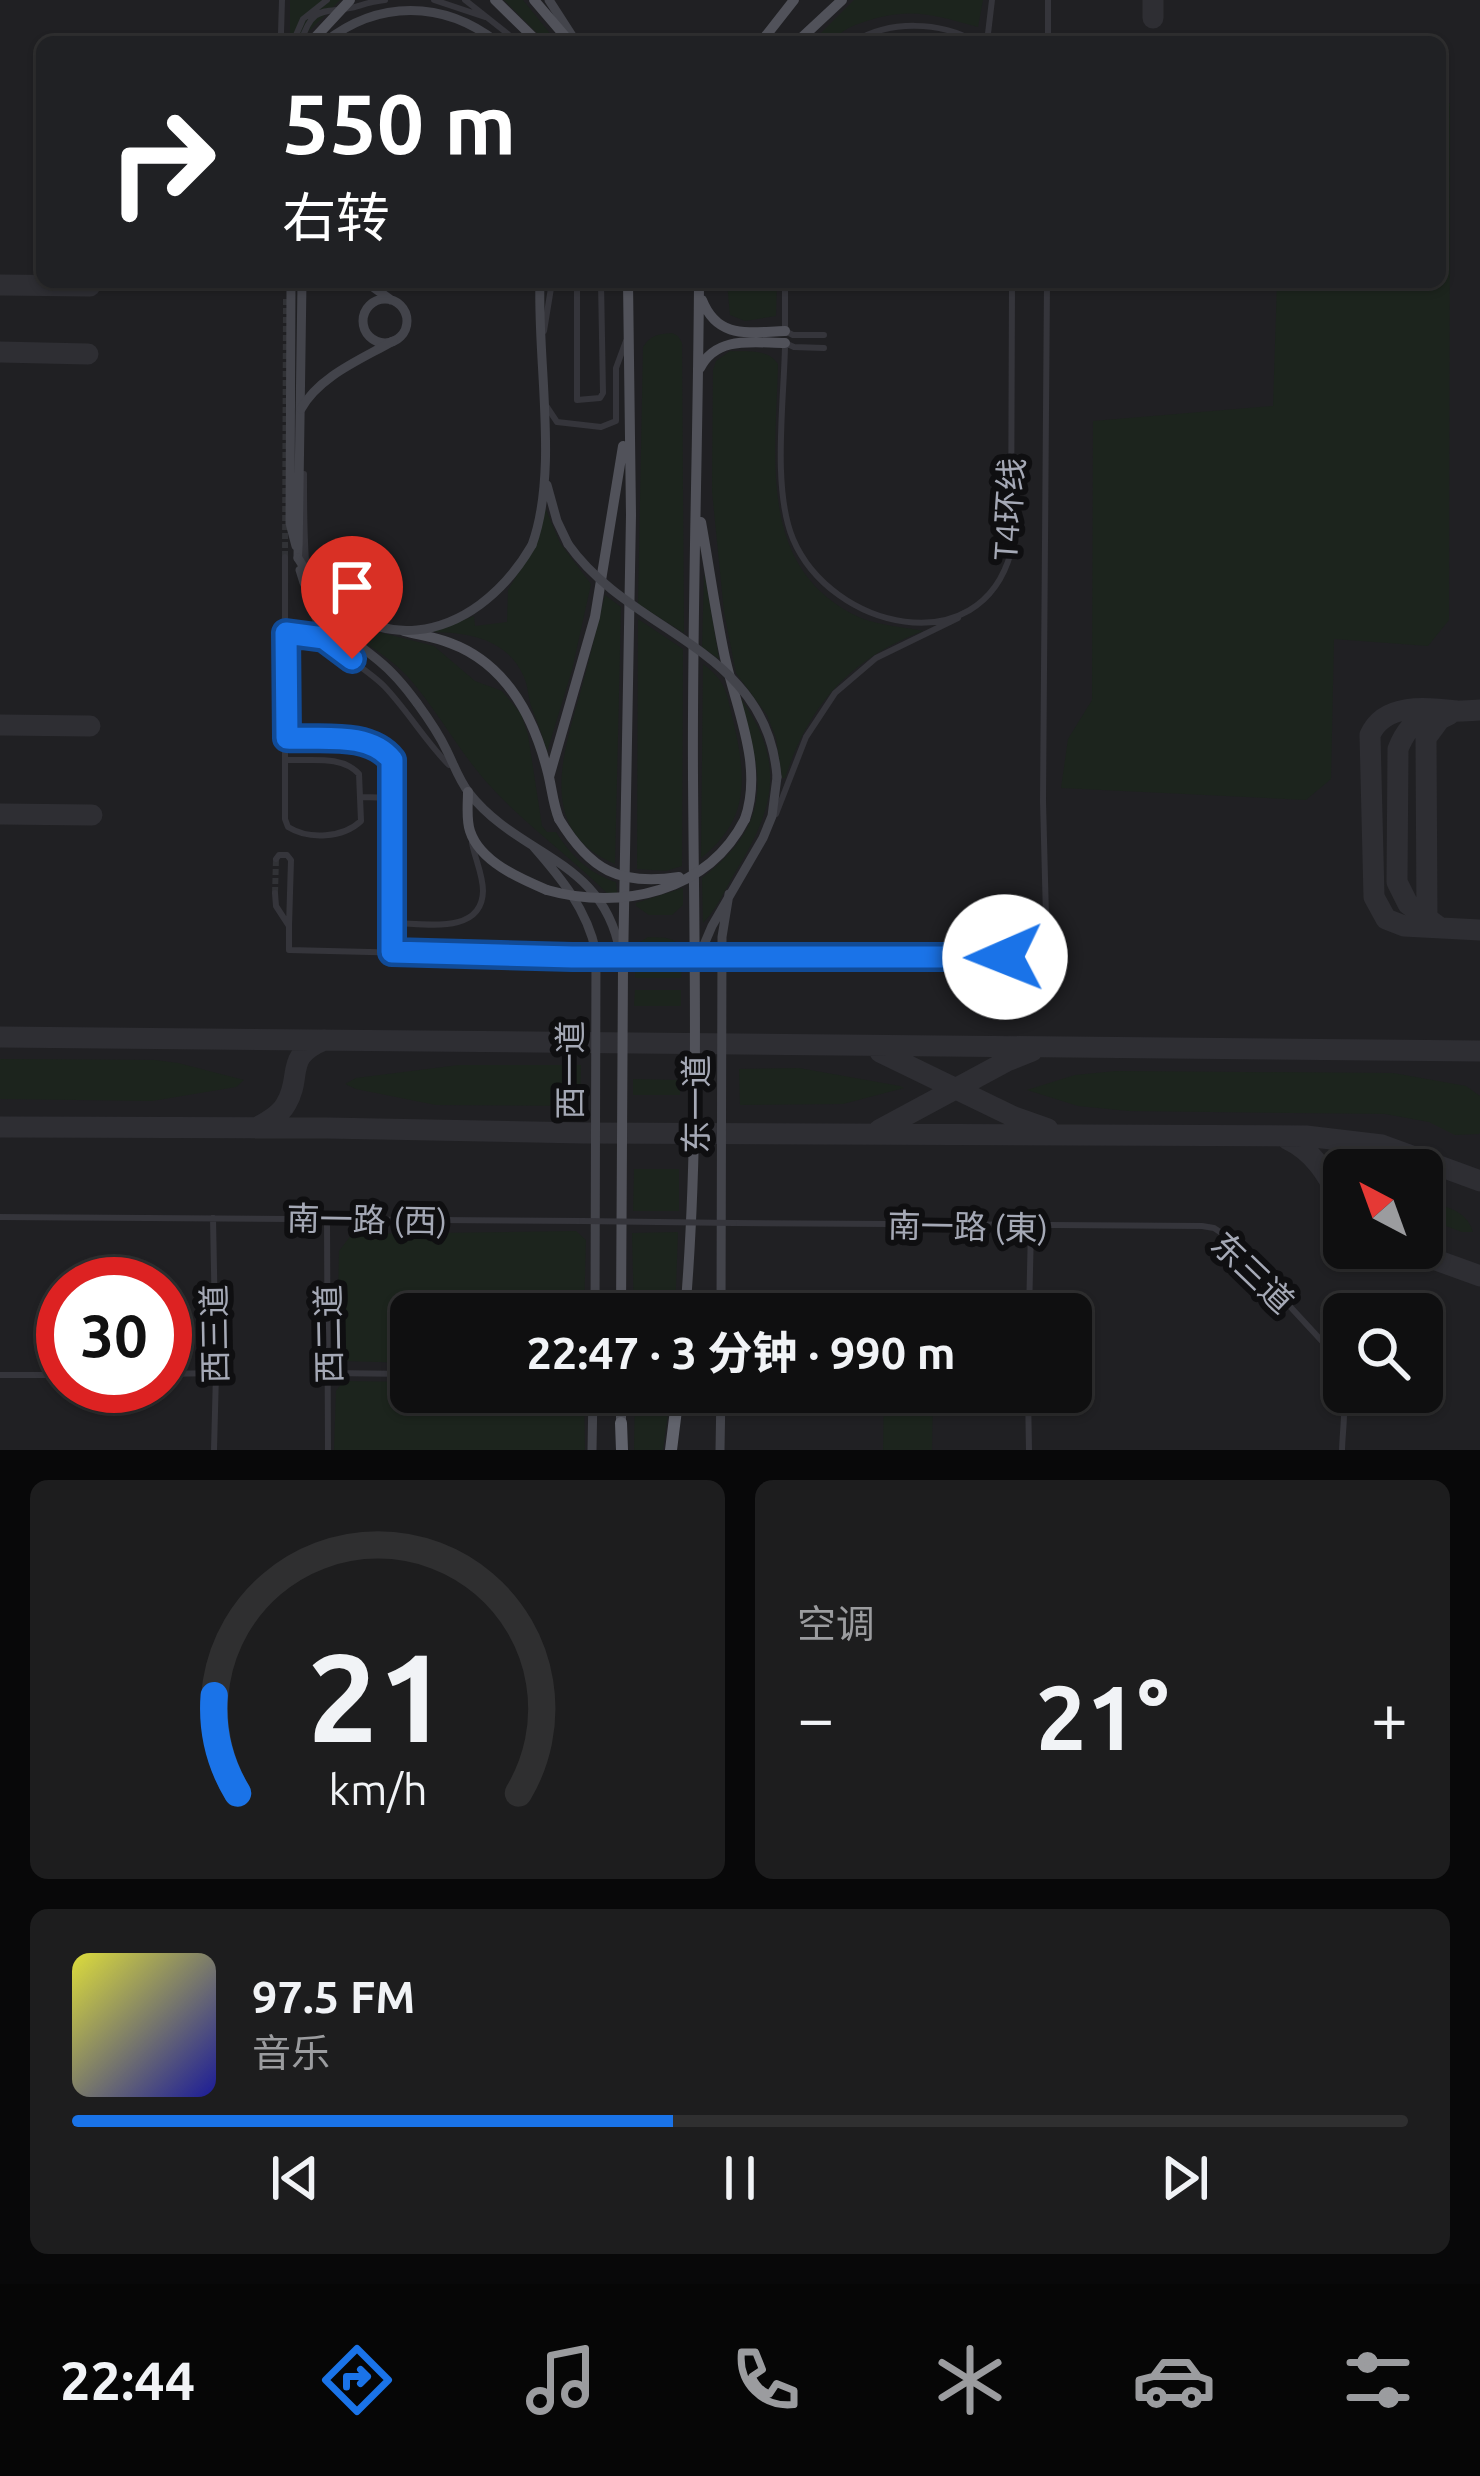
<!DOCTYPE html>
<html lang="zh">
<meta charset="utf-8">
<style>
body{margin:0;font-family:Ubuntu,"Noto Sans SC",sans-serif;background:#1d1d1e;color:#f1f3f6;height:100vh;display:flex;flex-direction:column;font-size:45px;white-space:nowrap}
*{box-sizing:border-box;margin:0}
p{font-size:39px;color:#9b9c9f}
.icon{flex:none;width:66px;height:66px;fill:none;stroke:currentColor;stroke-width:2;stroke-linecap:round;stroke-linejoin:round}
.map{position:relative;height:1450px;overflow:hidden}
.side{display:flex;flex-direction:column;gap:30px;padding:30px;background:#080809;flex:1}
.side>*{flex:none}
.hud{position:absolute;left:36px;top:36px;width:1410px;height:252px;border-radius:18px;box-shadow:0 3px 9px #0004,0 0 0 3px #2f2f30;background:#202124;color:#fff;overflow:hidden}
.needle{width:78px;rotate:319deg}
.fabs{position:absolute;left:1323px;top:1149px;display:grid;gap:24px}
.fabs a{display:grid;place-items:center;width:120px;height:120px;border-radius:18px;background:#0f0f10;box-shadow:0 3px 9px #0004,0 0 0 3px #2f2f30;font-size:60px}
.speed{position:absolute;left:36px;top:1257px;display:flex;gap:24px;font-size:60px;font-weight:700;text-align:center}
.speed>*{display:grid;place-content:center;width:156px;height:156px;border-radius:50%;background:#0f0f10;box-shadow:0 3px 9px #0004,0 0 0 3px #2f2f30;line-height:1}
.speed .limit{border:18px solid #d22;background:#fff;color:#111}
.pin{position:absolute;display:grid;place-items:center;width:102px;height:102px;color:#fff;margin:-123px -51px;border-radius:50% 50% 50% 0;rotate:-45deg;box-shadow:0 0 12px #0007}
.pin .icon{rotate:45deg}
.me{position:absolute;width:132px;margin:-66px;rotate:269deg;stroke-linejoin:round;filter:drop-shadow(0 0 9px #0008)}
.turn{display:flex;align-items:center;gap:42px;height:252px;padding:0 48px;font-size:54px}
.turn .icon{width:156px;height:156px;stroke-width:2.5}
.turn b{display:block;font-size:84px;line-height:102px}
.big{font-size:90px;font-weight:700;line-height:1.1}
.side .tile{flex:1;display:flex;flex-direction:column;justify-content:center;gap:18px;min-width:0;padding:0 42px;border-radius:18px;background:#1d1d1e}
.side .dial{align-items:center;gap:0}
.dial svg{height:312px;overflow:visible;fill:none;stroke:#2f2f30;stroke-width:7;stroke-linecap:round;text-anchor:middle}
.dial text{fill:#f1f3f6;stroke:none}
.song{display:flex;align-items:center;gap:36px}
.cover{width:144px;height:144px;border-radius:18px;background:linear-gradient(135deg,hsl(60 70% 55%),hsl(240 70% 35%))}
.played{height:12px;border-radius:6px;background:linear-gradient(90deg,#1a73e8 45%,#2f2f30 45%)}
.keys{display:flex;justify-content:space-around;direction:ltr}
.heat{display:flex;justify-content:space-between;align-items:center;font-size:66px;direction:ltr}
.side .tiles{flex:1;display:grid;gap:30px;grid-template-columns:1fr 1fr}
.tile:last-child{grid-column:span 2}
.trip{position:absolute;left:390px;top:1293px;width:702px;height:120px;border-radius:18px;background:#0f0f10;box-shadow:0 3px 9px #0004,0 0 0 3px #2f2f30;font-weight:700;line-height:120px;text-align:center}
.tab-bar{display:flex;height:192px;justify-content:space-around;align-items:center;background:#060606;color:#9b9c9f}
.tab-bar .icon{width:84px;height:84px}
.tab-bar .selected{color:#1a73e8}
.tab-bar b{font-size:54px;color:#f1f3f6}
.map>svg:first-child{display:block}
.built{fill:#202023;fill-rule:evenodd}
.green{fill:#1c241d}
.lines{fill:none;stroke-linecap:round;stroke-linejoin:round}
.taxiway{stroke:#2e2e33;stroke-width:21}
.street-tunnel{stroke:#313236;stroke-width:6;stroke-dasharray:6 3;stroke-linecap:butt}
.street{stroke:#35353b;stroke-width:6}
.secondary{stroke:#43444b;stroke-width:9}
.primary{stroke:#51525a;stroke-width:10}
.highway{stroke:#61636c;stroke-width:12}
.street-bridge{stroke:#35353b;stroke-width:6}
.secondary-bridge{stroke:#43444b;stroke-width:9}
.primary-bridge{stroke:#51525a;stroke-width:10}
.route-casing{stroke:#114b97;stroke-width:30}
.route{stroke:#1a73e8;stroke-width:21}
.labels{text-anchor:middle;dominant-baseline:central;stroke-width:12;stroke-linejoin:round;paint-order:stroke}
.street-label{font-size:33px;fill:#a5a9b6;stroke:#0f0f11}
</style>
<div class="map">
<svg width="1480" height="1450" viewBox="0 0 1480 1450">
<rect width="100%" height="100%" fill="#141416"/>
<path class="built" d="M 0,0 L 1480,0 L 1480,1450 L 0,1450 ZM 42,42 L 1440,42 L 1440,282 L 42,282 ZM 1344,1170 L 1422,1170 L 1422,1248 L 1344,1248 ZM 63,1284 L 165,1284 L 165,1386 L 63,1386 ZM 411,1314 L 1071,1314 L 1071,1392 L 411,1392 ZM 1344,1314 L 1422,1314 L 1422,1392 L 1344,1392 Z"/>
<path class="green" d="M 290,0 L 340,0 L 304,36 L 300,33 L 290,33 Z
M 504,0 L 523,0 L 557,42 L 546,42 Z
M 854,0 L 983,0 L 978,27 C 929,13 905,6 855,25 C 834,34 838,42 812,42 Z
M 1440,93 L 1450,104 L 1449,620 L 1428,646 L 1334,639 L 1331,779 L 1306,800 L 1061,788 L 1068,739 L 1092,700 L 1093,421 L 1273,406 L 1277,282 L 1440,282 Z
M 727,282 L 777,282 L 776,316 L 745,321 L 730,315 Z
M 672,333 L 678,336 L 682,343 L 684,633 L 638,604 L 643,347 C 651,335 658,334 672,333 Z
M 730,351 C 747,352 768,348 778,364 C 776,458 756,571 861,618 C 881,626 905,627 923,631 C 850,659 809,704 785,778 L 782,778 L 776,738 L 767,715 L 736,673 L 724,612 L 712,491 L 713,370 L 716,361 Z
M 545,507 L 560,543 L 591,584 L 572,670 L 547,752 C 543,736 537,721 531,706 C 528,696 528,686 524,677 C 507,639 471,633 433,632 L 474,616 L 475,626 L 507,622 L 508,590 L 534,547 Z
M 704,575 L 705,576 L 719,659 L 702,647 Z
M 605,595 L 621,607 L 615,864 C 537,831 562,757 580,694 C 589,661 597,628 605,595 Z
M 325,606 L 355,626 L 434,646 L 475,681 L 502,691 L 521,714 L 528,735 L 542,826 L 547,832 L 556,832 C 571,856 590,874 616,882 L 617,893 L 608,894 C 571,857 528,827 492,788 C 460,754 439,712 408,677 C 385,651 341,632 325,606 Z
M 638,619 L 683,649 L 682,866 L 666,871 L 637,869 Z
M 703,664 C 727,682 726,692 733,720 C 746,776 751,819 701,858 Z
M 739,696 C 788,764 774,810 733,876 C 724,892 716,910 703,923 L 702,878 C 775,822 763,775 739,696 Z
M 683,888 L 683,905 L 672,915 L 649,915 L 636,906 L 636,903 Z
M 648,937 C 663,938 677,935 682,953 L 635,952 L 637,944 Z
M 682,962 L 681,978 L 635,978 L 635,963 Z
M 635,990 L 681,990 L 681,1006 L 634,1006 Z
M 0,1059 L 155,1060 L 178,1063 L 244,1080 L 236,1087 L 152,1101 L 0,1099 Z
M 459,1065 L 581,1065 L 580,1106 L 436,1105 L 356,1089 L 345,1084 L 356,1078 Z
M 799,1068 L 900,1086 L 904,1088 L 843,1104 L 740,1105 L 739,1069 Z
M 1116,1071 L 1393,1073 L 1466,1086 L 1480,1096 L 1480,1132 L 1479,1134 L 1455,1135 L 1429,1122 L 1385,1114 L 1129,1111 L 1078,1106 L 1027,1090 L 1075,1075 Z
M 633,1079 L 680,1080 L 680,1095 L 633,1095 Z
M 634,1169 L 679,1169 L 679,1211 L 633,1211 Z
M 1422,1199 C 1442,1206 1467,1209 1473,1232 L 1462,1232 L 1422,1217 Z
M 576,1231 L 586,1240 L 584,1314 L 411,1314 L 411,1363 L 345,1361 L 337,1348 L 339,1251 L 352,1234 Z
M 678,1232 L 675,1314 L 634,1314 L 632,1233 Z
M 343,1381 L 411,1382 L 411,1392 L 584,1392 L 585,1450 L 334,1450 L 336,1391 Z
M 635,1392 L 671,1392 L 663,1450 L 634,1450 Z
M 884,1394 L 933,1394 L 932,1450 L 883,1450 Z"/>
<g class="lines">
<path class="taxiway" d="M 1153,18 L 1153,0
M 0,285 L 90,286
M 0,352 L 88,354
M 1456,711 C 1426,707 1384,703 1370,735 L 1374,897 L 1386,919 L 1404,926 L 1480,930
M 0,725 L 90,726
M 0,814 L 92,815
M 1427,919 L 1426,738 L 1440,719 L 1450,714
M 1439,927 L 1408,904 L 1397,882 L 1398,749 C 1415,706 1440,713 1480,710
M 0,1037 L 1480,1051
M 880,1052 L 1014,1117 L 1048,1129
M 0,1127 L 327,1128 L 584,1133 L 1306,1136 L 1382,1145 L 1480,1181
M 256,1128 C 267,1122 280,1115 286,1104 C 303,1076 283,1057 324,1040
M 879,1130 L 1007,1061 L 1032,1051
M 1287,1139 C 1317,1153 1329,1179 1344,1206
M 1403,1248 L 1480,1276"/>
<path class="street-tunnel" d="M 285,557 L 286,298
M 275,893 L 276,859"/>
<path class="street" d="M 282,0 L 281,33 L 284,42
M 434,0 L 485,17
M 465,0 L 508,34 L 514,42
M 293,42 L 303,19 L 327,0
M 301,42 C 313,3 325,14 355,7 C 365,4 373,1 385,0
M 854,42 C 889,20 940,21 976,42
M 987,42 L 992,0
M 1048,42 L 1048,0
M 577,282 L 577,400 L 600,398 L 603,393 L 601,282
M 544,331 L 552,282
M 787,332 L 793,335 L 824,335
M 785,333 L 785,282
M 785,343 L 794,347 L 824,348
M 785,346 C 784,401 772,489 793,539 C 831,629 980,665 1011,552 L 1012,282
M 547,407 L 557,422 L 601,427 L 616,421 L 616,368 L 626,341
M 304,474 C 304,507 303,605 320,631 C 333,651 366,668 384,686 C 408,711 425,741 449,765
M 285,557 L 285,819 L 288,827 C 309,840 343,838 361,821 L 359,774 C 342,755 311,761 287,760
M 286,633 L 323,638
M 287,738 C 321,740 369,731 392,760 L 392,952
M 362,797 L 394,798
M 776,814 L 806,737 L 835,693 L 876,658 L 958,618
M 275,893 L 276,906 L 289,926 L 291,860 L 287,855 L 279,855 L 276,859
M 393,923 C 422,923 482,936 483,891 C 483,875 475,859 472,843
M 289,926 L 289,950 L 572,957
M 740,958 L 1047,956 L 1043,801 L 1047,282
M 0,1217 L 582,1221
M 213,1218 L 216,1373 L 214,1450
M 327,1218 L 328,1450
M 734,1223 L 1202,1226 L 1214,1228 L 1223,1234 L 1332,1352 C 1351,1379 1343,1418 1342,1450
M 1029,1314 L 1031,1228
M 329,1373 L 411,1374
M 165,1374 L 215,1373
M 0,1375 L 63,1375
M 1028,1392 L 1029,1450"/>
<path class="secondary" d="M 549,0 L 576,42
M 325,42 C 378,0 443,0 497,42
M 291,282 L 290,523 L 296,546
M 366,282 L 391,300
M363 321a22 22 0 1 1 44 0a22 22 0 1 1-44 0Z
M 547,485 L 557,521 L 568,544
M 532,545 C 559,471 537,362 540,282
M 298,558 L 302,282
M 417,703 C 428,718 439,734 447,751 C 454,765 459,780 469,793 C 519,857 603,858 620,952
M 533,846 C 561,878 587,909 596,952 L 595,1314
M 697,961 L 712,926 L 763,838 L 772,816 L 777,777
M 721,1314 L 722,937 L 729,894
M 592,1450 L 593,1392
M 720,1450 L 721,1392"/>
<path class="primary" d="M 495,0 L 538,42
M 534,0 L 570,42
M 761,42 L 794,0
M 797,42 L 842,0
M 702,300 C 718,340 749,332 785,331
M 700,368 C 717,335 754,343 785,343
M 701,522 C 709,566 715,610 724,653 C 735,707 764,764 745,819
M 404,631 C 419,635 435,637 450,643 C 507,664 534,717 548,773 C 552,789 553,804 559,819
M 549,777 L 595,617 L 623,446
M 468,792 C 468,804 466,819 470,831 C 480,862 521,879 547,890
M 621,1314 L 623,967 L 631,515 L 628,282
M 685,1314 C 700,1136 694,954 693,775 C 692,611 698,446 699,282
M 621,1423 L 621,1392"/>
<path class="highway" d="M 621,1423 L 622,1450
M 671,1450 L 678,1394"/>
<path class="street-bridge" d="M 572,957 L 740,958
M 582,1221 L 734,1223"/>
<path class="secondary-bridge" d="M 301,409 C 319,376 362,359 393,341
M 568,544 C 632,635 767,647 777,777
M 298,558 C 362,667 474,645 532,545
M 300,570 C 311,615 345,633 379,661 C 394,673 406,688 417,703"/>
<path class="primary-bridge" d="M 311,42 L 350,0
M 559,819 C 590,870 619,886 679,877
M 547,890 C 621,911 708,892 745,819"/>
</g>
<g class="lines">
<g class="route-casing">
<path id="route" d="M 352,659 L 324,638 L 286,633 L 287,738 C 321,740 369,731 392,760 L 392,952 L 572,957 L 1005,957"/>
</g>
<use href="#route" class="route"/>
</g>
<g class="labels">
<g class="street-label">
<text transform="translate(1008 509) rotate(-86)">T4环线</text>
<text transform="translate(569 1070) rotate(-90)">西一道</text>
<text transform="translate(695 1104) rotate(-90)">东一道</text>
<text transform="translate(367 1219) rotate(1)">南一路 (西)</text>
<text transform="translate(968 1226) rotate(1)">南一路 (東)</text>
<text transform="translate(1253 1272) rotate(44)">东三道</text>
<text transform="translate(214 1334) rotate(-91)">西三道</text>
<text transform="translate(328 1334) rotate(-91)">西二道</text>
</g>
</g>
</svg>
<div class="fabs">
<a><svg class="needle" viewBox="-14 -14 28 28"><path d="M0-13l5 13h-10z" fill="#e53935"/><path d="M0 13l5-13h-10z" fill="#9b9c9f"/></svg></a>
<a><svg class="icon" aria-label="search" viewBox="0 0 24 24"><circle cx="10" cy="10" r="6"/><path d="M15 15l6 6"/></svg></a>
</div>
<div class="speed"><div class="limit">30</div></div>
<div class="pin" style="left:352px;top:659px;background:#d93025"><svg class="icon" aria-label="arrive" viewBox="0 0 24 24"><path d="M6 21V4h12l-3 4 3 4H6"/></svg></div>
<svg class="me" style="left:1005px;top:957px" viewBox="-20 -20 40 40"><circle r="19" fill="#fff"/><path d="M0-13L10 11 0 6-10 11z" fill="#1a73e8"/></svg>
<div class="trip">22:47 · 3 分钟 · 990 m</div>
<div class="hud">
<div class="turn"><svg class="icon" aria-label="right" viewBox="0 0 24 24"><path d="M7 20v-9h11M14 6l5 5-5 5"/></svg><div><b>550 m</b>右转</div></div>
</div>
</div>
<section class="side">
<div class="tiles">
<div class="tile dial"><svg viewBox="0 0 100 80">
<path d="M14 69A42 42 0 1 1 86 69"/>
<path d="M14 69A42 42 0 0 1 8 44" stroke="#1a73e8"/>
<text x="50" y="56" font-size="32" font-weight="700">21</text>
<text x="50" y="72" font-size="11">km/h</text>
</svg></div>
<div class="tile"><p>空调</p>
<div class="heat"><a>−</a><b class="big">21°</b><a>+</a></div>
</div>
<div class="tile">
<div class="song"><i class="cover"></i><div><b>97.5 FM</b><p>音乐</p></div></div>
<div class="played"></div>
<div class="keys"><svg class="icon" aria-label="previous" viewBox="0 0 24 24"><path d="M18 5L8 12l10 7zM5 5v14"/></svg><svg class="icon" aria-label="pause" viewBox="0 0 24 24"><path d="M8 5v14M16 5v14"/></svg><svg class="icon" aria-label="next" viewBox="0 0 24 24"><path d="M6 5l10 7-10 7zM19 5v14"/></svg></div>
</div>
</div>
</section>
<nav class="tab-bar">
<b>22:44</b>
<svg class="icon selected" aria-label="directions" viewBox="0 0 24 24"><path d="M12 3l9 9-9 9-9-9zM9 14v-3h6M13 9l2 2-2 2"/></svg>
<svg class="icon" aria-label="music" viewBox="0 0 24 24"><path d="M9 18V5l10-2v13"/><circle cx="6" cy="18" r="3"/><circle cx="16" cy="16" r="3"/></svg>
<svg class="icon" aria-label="phone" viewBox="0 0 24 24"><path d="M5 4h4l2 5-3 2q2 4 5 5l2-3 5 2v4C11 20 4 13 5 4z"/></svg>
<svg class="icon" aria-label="climate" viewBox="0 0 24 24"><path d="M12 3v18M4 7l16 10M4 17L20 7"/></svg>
<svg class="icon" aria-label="car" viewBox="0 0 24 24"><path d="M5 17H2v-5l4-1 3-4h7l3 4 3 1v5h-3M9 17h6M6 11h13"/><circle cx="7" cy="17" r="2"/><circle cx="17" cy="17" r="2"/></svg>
<svg class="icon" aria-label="filters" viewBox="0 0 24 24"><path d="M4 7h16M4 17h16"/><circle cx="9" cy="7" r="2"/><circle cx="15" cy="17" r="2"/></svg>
</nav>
